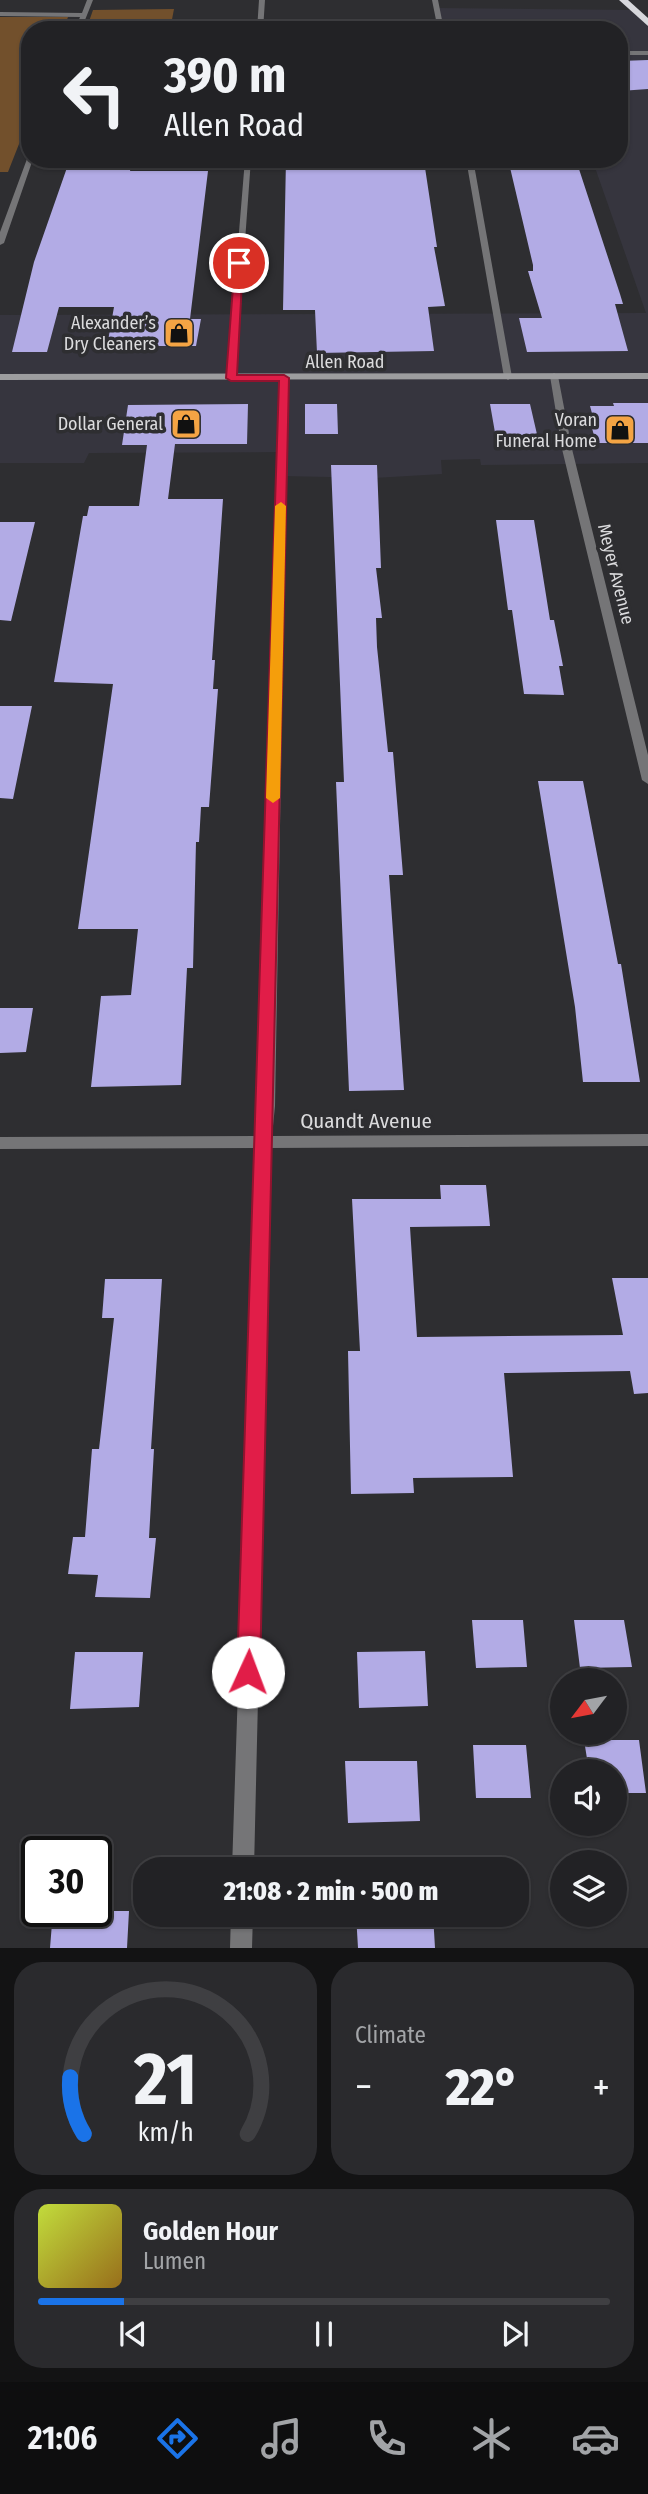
<!DOCTYPE html>
<meta charset="utf-8">
<style>
body{margin:0;font-family:"Fira Sans Condensed",sans-serif;background:#2a2a2d;color:#f1f3f6;height:100vh;display:flex;flex-direction:column;font-size:26px;white-space:nowrap}
*{box-sizing:border-box;margin:0}
p{font-size:23px;color:#a2a4a7}
.icon{flex:none;width:38px;height:38px;fill:none;stroke:currentColor;stroke-width:2;stroke-linecap:round;stroke-linejoin:round}
.map{position:relative;height:1948px;overflow:hidden}
.side{display:flex;flex-direction:column;gap:14px;padding:14px;background:#131314;flex:1}
.side>*{flex:none}
.banner{position:absolute;left:21px;top:21px;width:607px;height:147px;border-radius:28px;box-shadow:0 2px 5px #0004,0 0 0 2px #3f3f42;background:#222225;color:#f1f3f6;overflow:hidden}
.needle{width:46px;rotate:238deg}
.fabs{position:absolute;left:550px;top:1668px;display:grid;gap:14px}
.fabs a{display:grid;place-items:center;width:77px;height:77px;border-radius:50%;background:#222225;box-shadow:0 2px 5px #0004,0 0 0 2px #3f3f42;font-size:35px}
.speed{position:absolute;left:21px;top:1836px;display:flex;gap:14px;font-size:35px;font-weight:700;text-align:center}
.speed>*{display:grid;place-content:center;width:91px;height:91px;border-radius:50%;background:#222225;box-shadow:0 2px 5px #0004,0 0 0 2px #3f3f42;line-height:1}
.speed .limit{border:4px solid #111;border-radius:10px;background:#fff;color:#111}
.pin{position:absolute;display:grid;place-items:center;width:60px;height:60px;color:#fff;margin:-30px;border:4px solid #fff;border-radius:50%;box-shadow:0 2px 7px #0007}
.me{position:absolute;width:77px;margin:-38px;rotate:2deg;stroke-linejoin:round;filter:drop-shadow(0 0 5px #0008)}
.turn{display:flex;align-items:center;gap:24px;height:147px;padding:0 28px;font-size:32px}
.turn .icon{width:91px;height:91px;stroke-width:2.5}
.turn b{display:block;font-size:49px;line-height:60px}
.big{font-size:52px;font-weight:800;line-height:1.1}
.side .card{flex:1;display:flex;flex-direction:column;justify-content:center;gap:10px;min-width:0;padding:0 24px;border-radius:28px;background:#2a2a2d}
.side .dial{align-items:center;gap:0}
.dial svg{height:182px;overflow:visible;fill:none;stroke:#3f3f42;stroke-width:7;stroke-linecap:round;text-anchor:middle}
.dial text{fill:#f1f3f6;stroke:none}
.song{display:flex;align-items:center;gap:21px}
.cover{width:84px;height:84px;border-radius:10px;background:linear-gradient(135deg,hsl(70 70% 55%),hsl(40 70% 35%))}
.played{height:7px;border-radius:4px;background:linear-gradient(90deg,#1a73e8 15%,#3f3f42 15%)}
.keys{display:flex;justify-content:space-around;direction:ltr}
.heat{display:flex;justify-content:space-between;align-items:center;font-size:38px;direction:ltr}
.side .tiles{flex:1;display:grid;gap:14px;grid-template-columns:1fr 1fr}
.card:last-child{grid-column:span 2}
.trip{position:absolute;left:133px;top:1857px;width:396px;height:70px;border-radius:28px;background:#222225;box-shadow:0 2px 5px #0004,0 0 0 2px #3f3f42;font-weight:800;line-height:70px;text-align:center}
.dock{display:flex;height:112px;justify-content:space-around;align-items:center;background:#0e0e0f;color:#a2a4a7}
.dock .icon{width:49px;height:49px}
.dock .selected{color:#1a73e8}
.dock b{font-size:32px;color:#f1f3f6}
.map>svg:first-child{display:block}
.built{fill:#36353e}
.green{fill:#72502c}
.building{fill:#b2abe5}
.lines{fill:none;stroke-linecap:round;stroke-linejoin:round}
.street{fill:#757577;fill-rule:evenodd}
.secondary{fill:#9d9d9f;fill-rule:evenodd}
.highway{fill:#d7d7db;fill-rule:evenodd}
.route{fill:#e11d48;stroke:#92132f;stroke-width:2}
.slow{fill:#f59e0b}
.labels{text-anchor:middle;dominant-baseline:central;stroke-width:7;stroke-linejoin:round;paint-order:stroke}
.far-poi-label{font-size:18px;fill:#dbdbdd;stroke:#2e2e31;text-anchor:end}
.far-street-label{font-size:18px;fill:#dbdbdd;stroke:#2e2e31}
.street-label{font-size:21px;fill:#dbdbdd;stroke:#2e2e31}
</style>
<div class="map">
<svg width="648" height="1948" viewBox="0 0 648 1948">
<rect width="100%" height="100%" fill="#2e2e31"/>
<path class="built" d="M 437,8 L 634,10 L 648,23 L 648,463 L 481,465 L 480,459 L 441,460 L 442,474 L 374,478 L 282,476 L 282,452 L 89,453 L 84,463 L 0,463 L 0,315 L 646,313 L 592,159 L 620,159 L 620,30 L 441,30 Z"/>
<path class="green" d="M 174,9 L 170,30 L 86,30 L 93,10 Z
M 0,17 L 68,17 L 63,30 L 30,30 L 30,116 L 8,172 L 0,172 Z"/>
<path class="building" d="M 648,60 L 648,89 L 620,91 L 620,61 Z
M 70,159 L 100,159 L 101,166 L 131,166 L 130,171 L 208,171 L 190,319 L 201,319 L 196,346 L 147,346 L 147,352 L 106,352 L 114,307 L 59,307 L 47,352 L 12,352 L 34,262 Z
M 286,159 L 424,161 L 437,247 L 434,247 L 445,306 L 428,307 L 434,351 L 317,353 L 315,310 L 283,310 Z
M 508,159 L 577,163 L 620,294 L 623,304 L 615,304 L 628,351 L 527,352 L 519,318 L 542,318 L 528,271 L 533,271 L 533,265 Z
M 613,403 L 648,403 L 648,443 L 596,443 L 589,417 L 593,417 L 590,406 L 614,406 Z
M 248,404 L 247,444 L 175,444 L 168,499 L 223,499 L 212,660 L 215,660 L 213,689 L 218,689 L 209,807 L 201,807 L 199,842 L 196,842 L 193,968 L 187,968 L 181,1085 L 91,1087 L 101,996 L 131,995 L 138,929 L 78,929 L 113,684 L 54,682 L 83,516 L 87,516 L 89,506 L 139,506 L 147,445 L 122,445 L 128,405 Z
M 305,404 L 337,404 L 338,434 L 305,434 Z
M 490,404 L 530,404 L 539,443 L 497,444 Z
M 331,465 L 377,465 L 381,568 L 376,568 L 382,618 L 376,618 L 377,647 L 388,752 L 393,752 L 403,875 L 389,875 L 404,1090 L 349,1091 L 336,782 L 344,782 Z
M 496,520 L 534,520 L 550,620 L 554,620 L 563,666 L 559,666 L 564,695 L 524,694 L 512,610 L 508,610 Z
M 0,522 L 35,522 L 11,621 L 0,620 Z
M 0,706 L 32,706 L 13,799 L 0,798 Z
M 538,781 L 583,781 L 618,964 L 621,964 L 640,1082 L 583,1082 L 575,1007 Z
M 0,1008 L 33,1008 L 26,1052 L 0,1053 Z
M 440,1185 L 486,1185 L 490,1226 L 410,1227 L 417,1337 L 623,1335 L 612,1278 L 648,1278 L 648,1393 L 634,1394 L 630,1371 L 504,1373 L 513,1477 L 413,1478 L 414,1493 L 351,1494 L 348,1351 L 360,1351 L 352,1199 L 441,1199 Z
M 105,1279 L 162,1279 L 151,1449 L 154,1449 L 149,1538 L 156,1538 L 150,1598 L 95,1597 L 98,1575 L 68,1574 L 73,1537 L 85,1537 L 92,1449 L 99,1449 L 114,1318 L 102,1318 Z
M 472,1620 L 523,1620 L 527,1667 L 476,1668 Z
M 574,1620 L 624,1620 L 632,1667 L 580,1668 Z
M 425,1651 L 428,1706 L 359,1708 L 357,1652 Z
M 75,1652 L 143,1652 L 139,1707 L 70,1709 Z
M 584,1740 L 639,1740 L 646,1793 L 614,1793 L 614,1771 L 589,1771 Z
M 473,1745 L 526,1745 L 531,1798 L 476,1798 Z
M 345,1761 L 417,1761 L 420,1821 L 348,1823 Z
M 53,1911 L 129,1911 L 127,1948 L 50,1948 Z
M 356,1914 L 433,1914 L 435,1948 L 358,1948 Z"/>
<g class="lines">
<path class="street" d="M 87,0 L 93,0 L 81,30 L 75,30 L 80,17 L 0,16 L 0,12 L 82,13 Z
M 259,0 L 265,0 L 263,30 L 257,30 Z
M 432,0 L 438,0 L 444,30 L 438,30 Z
M 620,51 L 648,51 L 648,55 L 620,55 Z
M 30,157 L 30,159 L 33,159 L 4,243 L 0,245 L 0,232 L 27,159 Z
M 245,159 L 251,159 L 235,378 L 231,381 L 227,378 Z
M 466,159 L 473,159 L 512,377 L 508,380 L 504,377 Z
M 554,373 L 558,376 L 572,449 L 648,755 L 648,784 L 642,780 L 562,449 L 550,376 Z
M 284,375 L 288,378 L 275,1106 L 272,1136 L 648,1134 L 648,1146 L 271,1148 L 254,1869 L 232,1869 L 256,1148 L 0,1149 L 0,1137 L 257,1136 L 259,1106 L 280,378 Z
M 231,1914 L 253,1914 L 252,1948 L 230,1948 Z"/>
<path class="secondary" d="M 648,373 L 648,379 L 0,380 L 0,374 Z"/>
<path class="highway" d="M 619,0 L 628,0 L 648,18 L 648,26 Z"/>
</g>
<path class="route" d="M 235,261 L 243,263 L 237,375 L 284,375 L 289,378 L 260,1672 L 256,1680 L 248,1683 L 240,1680 L 237,1672 L 279,381 L 231,381 L 226,378 Z"/>
<path class="slow" d="M 281,502 L 286,506 L 280,798 L 273,803 L 266,798 L 275,506 Z"/>
<defs>
<g id="shop-square" transform="scale(1.575)"><rect x="-9" y="-9" width="18" height="18" rx="4" fill="#f4a444" stroke="#2e2e31"/><path d="M-5-2.5h2.3a2.7 3.5 0 0 1 5.4 0H5L5.5 6h-11ZM-1.5-2.5h3a1.5 2.3 0 0 0-3 0Z" fill="#111"/></g>
</defs>
<g fill-rule="evenodd">
<use href="#shop-square" x="179" y="333"/>
<use href="#shop-square" x="186" y="424"/>
<use href="#shop-square" x="620" y="430"/>
</g>
<g class="labels">
<g class="far-poi-label">
<text x="156" y="323">Alexander’s<tspan x="156" dy="21">Dry Cleaners</tspan></text>
<text x="597" y="420">Voran<tspan x="597" dy="21">Funeral Home</tspan></text>
<text x="163" y="424">Dollar General</text>
</g>
<g class="far-street-label">
<text x="345" y="362">Allen Road</text>
<text transform="translate(616 574) rotate(76)">Meyer Avenue</text>
</g>
<g class="street-label">
<text x="366" y="1121">Quandt Avenue</text>
</g>
</g>
</svg>
<div class="fabs">
<a><svg class="needle" viewBox="-14 -14 28 28"><path d="M0-13l5 13h-10z" fill="#e53935"/><path d="M0 13l5-13h-10z" fill="#a2a4a7"/></svg></a>
<a><svg class="icon" aria-label="sound" viewBox="0 0 24 24"><path d="M4 9h4l5-4v14l-5-4H4zM17 9q2 3 0 6"/></svg></a>
<a><svg class="icon" aria-label="layers" viewBox="0 0 24 24"><path d="M12 4l9 5-9 5-9-5zM3 14l9 5 9-5"/></svg></a>
</div>
<div class="speed"><div class="limit">30</div></div>
<div class="pin" style="left:239px;top:263px;background:#d93025"><svg class="icon" aria-label="arrive" viewBox="0 0 24 24"><path d="M6 21V4h12l-3 4 3 4H6"/></svg></div>
<svg class="me" style="left:248px;top:1672px" viewBox="-20 -20 40 40"><circle r="19" fill="#fff"/><path d="M0-13L10 11 0 6-10 11z" fill="#e11d48"/></svg>
<div class="trip">21:08 · 2 min · 500 m</div>
<div class="banner">
<div class="turn"><svg class="icon" aria-label="left" viewBox="0 0 24 24"><path d="M17 20v-9H6M10 6l-5 5 5 5"/></svg><div><b>390 m</b>Allen Road</div></div>
</div>
</div>
<section class="side">
<div class="tiles">
<div class="card dial"><svg viewBox="0 0 100 80">
<path d="M14 69A42 42 0 1 1 86 69"/>
<path d="M14 69A42 42 0 0 1 8 44" stroke="#1a73e8"/>
<text x="50" y="56" font-size="32" font-weight="700">21</text>
<text x="50" y="72" font-size="11">km/h</text>
</svg></div>
<div class="card"><p>Climate</p>
<div class="heat"><a>−</a><b class="big">22°</b><a>+</a></div>
</div>
<div class="card">
<div class="song"><i class="cover"></i><div><b>Golden Hour</b><p>Lumen</p></div></div>
<div class="played"></div>
<div class="keys"><svg class="icon" aria-label="previous" viewBox="0 0 24 24"><path d="M18 5L8 12l10 7zM5 5v14"/></svg><svg class="icon" aria-label="pause" viewBox="0 0 24 24"><path d="M8 5v14M16 5v14"/></svg><svg class="icon" aria-label="next" viewBox="0 0 24 24"><path d="M6 5l10 7-10 7zM19 5v14"/></svg></div>
</div>
</div>
</section>
<nav class="dock">
<b>21:06</b>
<svg class="icon selected" aria-label="directions" viewBox="0 0 24 24"><path d="M12 3l9 9-9 9-9-9zM9 14v-3h6M13 9l2 2-2 2"/></svg>
<svg class="icon" aria-label="music" viewBox="0 0 24 24"><path d="M9 18V5l10-2v13"/><circle cx="6" cy="18" r="3"/><circle cx="16" cy="16" r="3"/></svg>
<svg class="icon" aria-label="phone" viewBox="0 0 24 24"><path d="M5 4h4l2 5-3 2q2 4 5 5l2-3 5 2v4C11 20 4 13 5 4z"/></svg>
<svg class="icon" aria-label="climate" viewBox="0 0 24 24"><path d="M12 3v18M4 7l16 10M4 17L20 7"/></svg>
<svg class="icon" aria-label="car" viewBox="0 0 24 24"><path d="M5 17H2v-5l4-1 3-4h7l3 4 3 1v5h-3M9 17h6M6 11h13"/><circle cx="7" cy="17" r="2"/><circle cx="17" cy="17" r="2"/></svg>
</nav>
